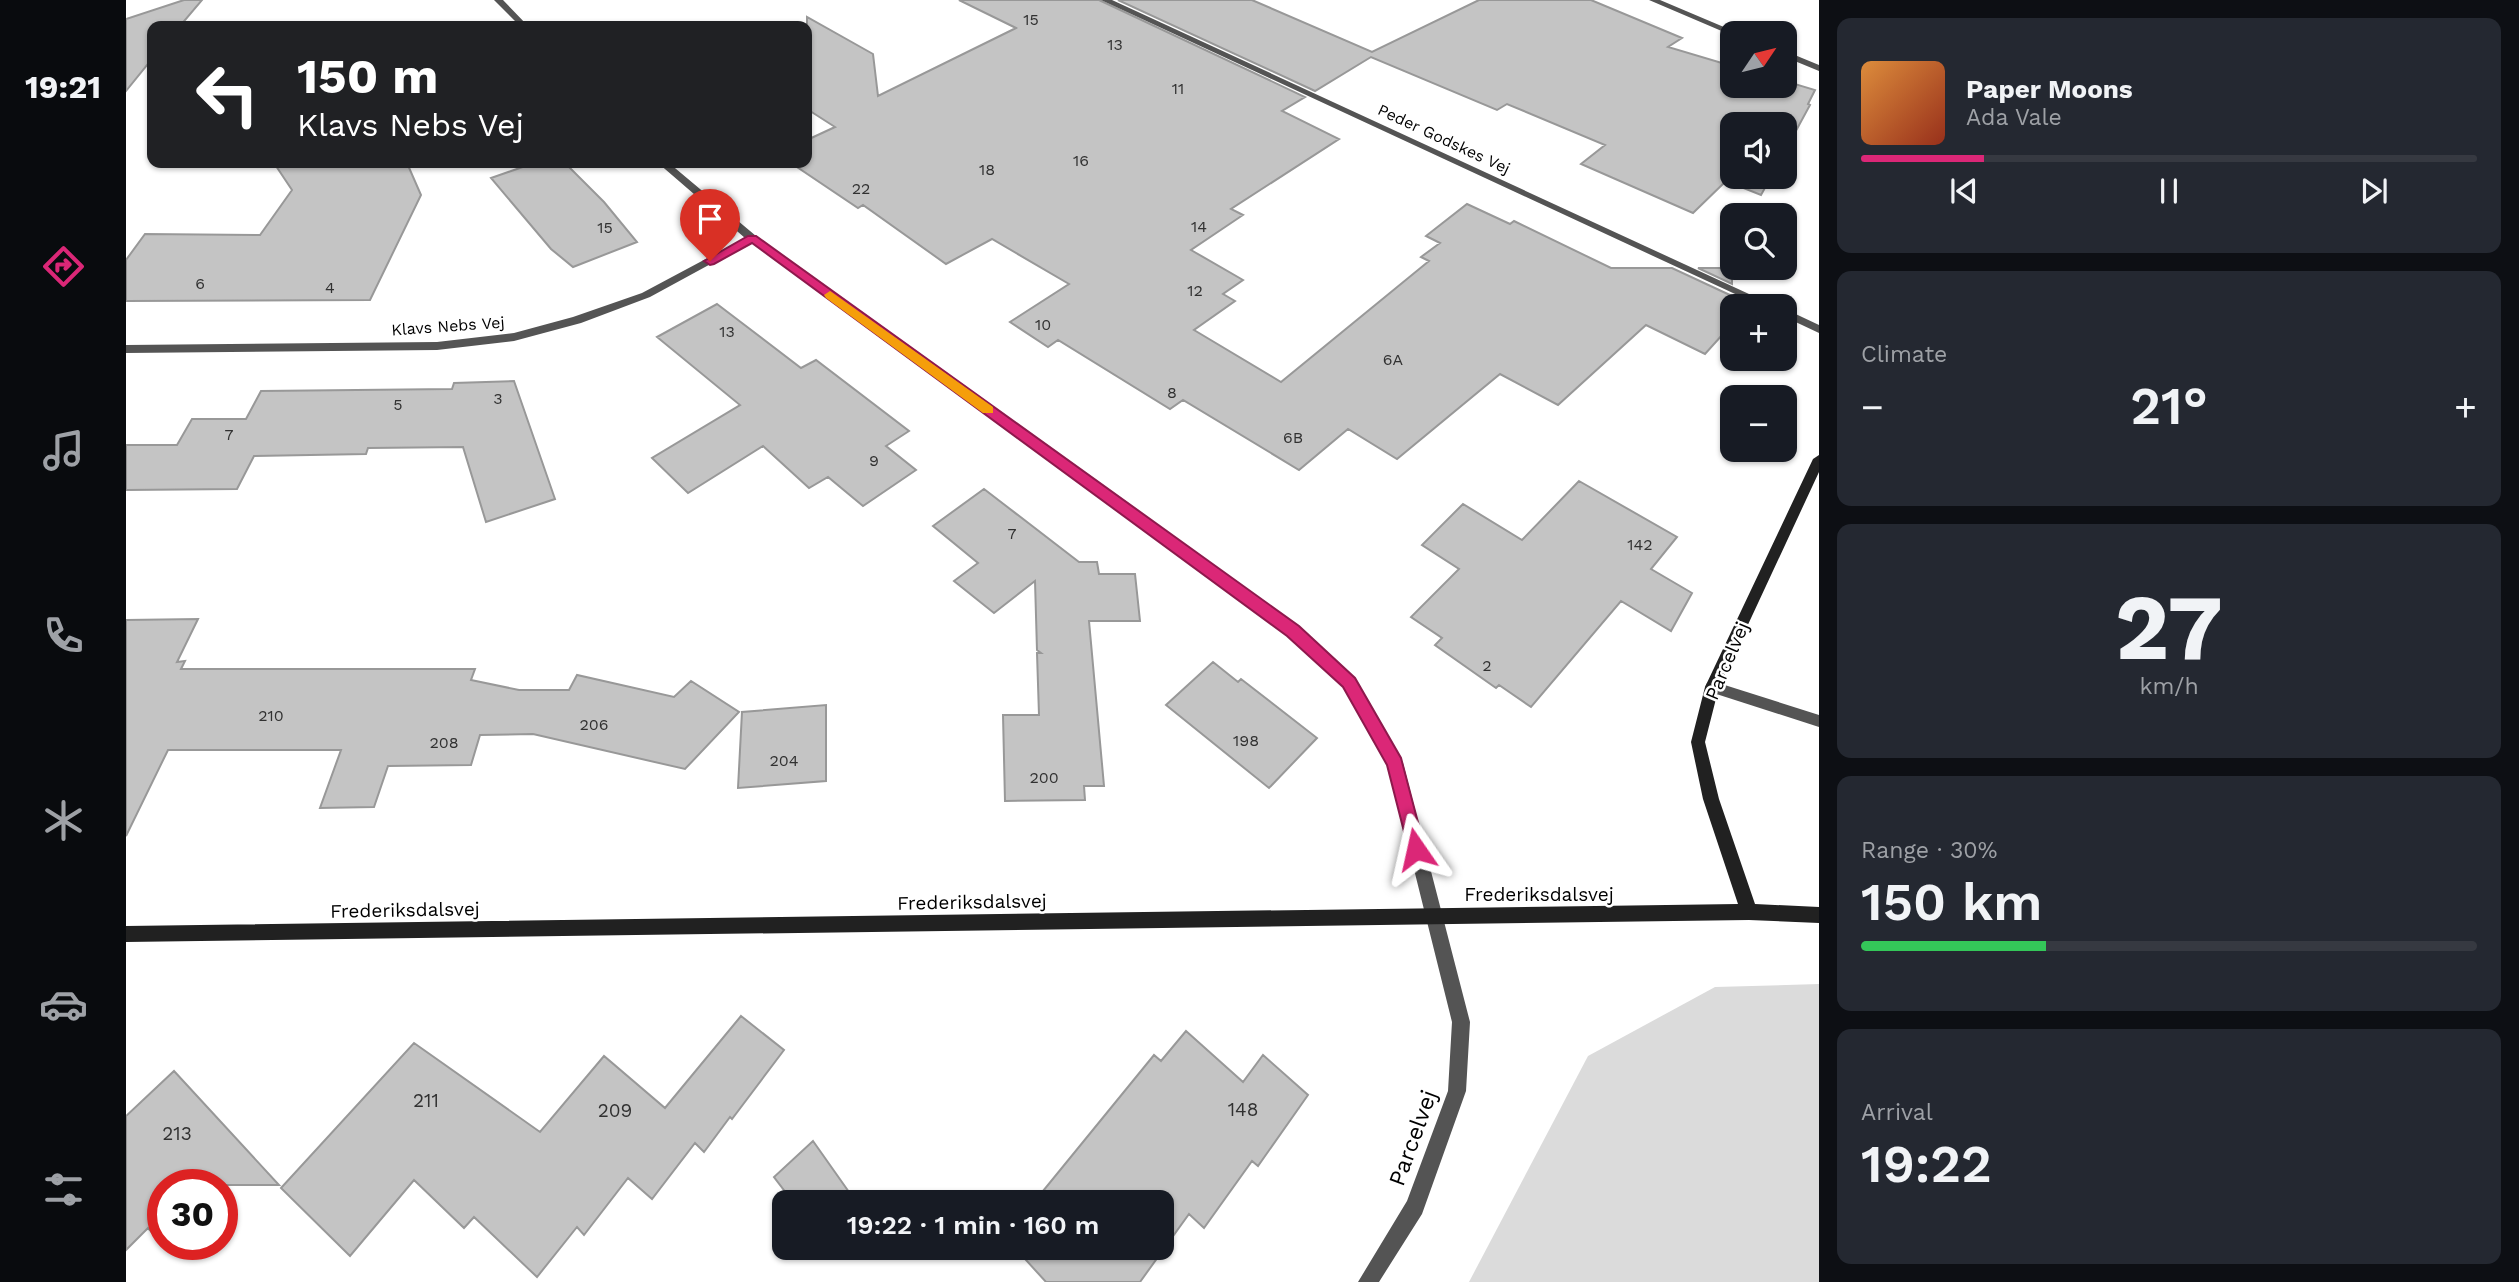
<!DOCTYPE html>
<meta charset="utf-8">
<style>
body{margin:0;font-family:"Work Sans",sans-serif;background:#242831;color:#f1f3f6;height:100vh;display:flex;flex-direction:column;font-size:26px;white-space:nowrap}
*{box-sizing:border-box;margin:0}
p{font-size:23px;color:#9ea1a6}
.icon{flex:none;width:38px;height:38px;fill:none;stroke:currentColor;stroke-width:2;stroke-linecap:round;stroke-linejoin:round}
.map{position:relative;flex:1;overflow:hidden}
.details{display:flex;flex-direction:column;gap:18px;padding:18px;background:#0d0f14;width:700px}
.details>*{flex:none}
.top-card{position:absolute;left:21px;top:21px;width:665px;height:147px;border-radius:14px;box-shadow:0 2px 5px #0004;background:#202124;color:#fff;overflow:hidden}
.needle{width:46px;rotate:55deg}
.buttons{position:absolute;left:1594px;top:21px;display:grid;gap:14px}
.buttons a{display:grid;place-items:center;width:77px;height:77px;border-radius:14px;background:#171b24;box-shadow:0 2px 5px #0004;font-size:35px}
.speed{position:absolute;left:21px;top:1169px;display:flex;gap:14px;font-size:35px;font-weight:700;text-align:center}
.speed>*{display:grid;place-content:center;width:91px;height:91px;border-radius:50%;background:#171b24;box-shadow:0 2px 5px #0004;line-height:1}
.speed .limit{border:10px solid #d22;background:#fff;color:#111}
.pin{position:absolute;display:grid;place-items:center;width:60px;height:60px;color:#fff;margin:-72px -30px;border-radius:50% 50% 50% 0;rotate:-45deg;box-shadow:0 0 7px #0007}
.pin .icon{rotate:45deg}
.me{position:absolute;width:77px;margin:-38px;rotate:349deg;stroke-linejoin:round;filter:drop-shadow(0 0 5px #0008)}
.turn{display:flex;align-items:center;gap:24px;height:147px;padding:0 35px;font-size:32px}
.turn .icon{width:91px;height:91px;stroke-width:2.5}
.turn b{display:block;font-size:49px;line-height:60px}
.big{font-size:52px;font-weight:600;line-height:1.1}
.details .card{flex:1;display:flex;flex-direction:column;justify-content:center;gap:10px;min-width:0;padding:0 24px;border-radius:14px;background:#242831}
.details .dial{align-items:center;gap:0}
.dial b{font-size:91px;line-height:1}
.song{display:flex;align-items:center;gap:21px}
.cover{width:84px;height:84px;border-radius:10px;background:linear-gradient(135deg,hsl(30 70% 55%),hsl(10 70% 35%))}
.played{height:7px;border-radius:4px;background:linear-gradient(90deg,#db2777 20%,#363941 20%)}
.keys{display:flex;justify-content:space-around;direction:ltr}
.heat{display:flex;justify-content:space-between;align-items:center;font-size:38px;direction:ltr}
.charge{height:10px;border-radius:5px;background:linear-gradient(90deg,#34c759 30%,#363941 0)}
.trip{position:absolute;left:646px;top:1190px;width:402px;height:70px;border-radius:14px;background:#171b24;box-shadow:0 2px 5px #0004;font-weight:600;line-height:70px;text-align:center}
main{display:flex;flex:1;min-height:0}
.tab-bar{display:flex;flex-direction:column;width:126px;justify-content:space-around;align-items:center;background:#090b0e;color:#9ea1a6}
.tab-bar .icon{width:49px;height:49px}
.tab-bar .current{color:#db2777}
.tab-bar b{font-size:32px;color:#f1f3f6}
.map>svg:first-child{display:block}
.green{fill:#dbdbdb}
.building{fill:#c4c4c4;stroke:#989898;stroke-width:2}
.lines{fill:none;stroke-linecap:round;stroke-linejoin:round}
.lane{fill:#545454;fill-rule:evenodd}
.street{fill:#545454;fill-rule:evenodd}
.secondary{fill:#212121;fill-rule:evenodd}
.route{fill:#db2777;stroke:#8e194d;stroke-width:2}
.slow{fill:#f59e0b}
.labels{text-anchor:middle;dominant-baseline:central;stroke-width:5;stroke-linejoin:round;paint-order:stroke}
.number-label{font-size:16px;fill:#313131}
.far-street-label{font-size:16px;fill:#000;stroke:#fff}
.street-label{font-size:19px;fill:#000;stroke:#fff}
.near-number-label{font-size:19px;fill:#313131}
.near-street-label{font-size:23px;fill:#000;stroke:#fff}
</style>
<main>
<nav class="tab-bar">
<b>19:21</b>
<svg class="icon current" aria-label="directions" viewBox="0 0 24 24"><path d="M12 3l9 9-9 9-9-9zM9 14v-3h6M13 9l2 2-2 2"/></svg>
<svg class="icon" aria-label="music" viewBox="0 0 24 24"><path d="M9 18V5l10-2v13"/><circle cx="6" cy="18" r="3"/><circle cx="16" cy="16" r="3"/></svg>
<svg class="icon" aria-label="phone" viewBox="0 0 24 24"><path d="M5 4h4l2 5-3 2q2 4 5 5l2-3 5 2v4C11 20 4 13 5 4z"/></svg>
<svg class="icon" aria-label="climate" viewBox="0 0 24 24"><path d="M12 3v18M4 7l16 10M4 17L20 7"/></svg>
<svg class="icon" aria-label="car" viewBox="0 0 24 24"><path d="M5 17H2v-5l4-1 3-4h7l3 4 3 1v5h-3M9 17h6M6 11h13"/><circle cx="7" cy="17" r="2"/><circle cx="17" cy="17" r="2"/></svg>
<svg class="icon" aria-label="filters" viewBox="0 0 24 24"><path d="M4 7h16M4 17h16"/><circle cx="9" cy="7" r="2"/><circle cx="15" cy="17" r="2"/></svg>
</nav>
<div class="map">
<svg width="1693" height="1282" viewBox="0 0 1693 1282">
<rect width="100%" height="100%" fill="#fff"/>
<path class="green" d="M 1693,984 L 1693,1282 L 1343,1282 L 1462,1056 L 1589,987 Z"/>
<path class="building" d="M 58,0 L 76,0 L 54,26 L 26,26 L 26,59 L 0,91 L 0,19 Z
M 833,0 L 973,0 L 1179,97 L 1156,111 L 1213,139 L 1105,209 L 1117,215 L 1065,250 L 1117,280 L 1097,294 L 1109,301 L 1068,330 L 1155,382 L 1303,261 L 1295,257 L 1314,243 L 1300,236 L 1341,204 L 1384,224 L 1388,221 L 1485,268 L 1546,268 L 1606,296 L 1606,324 L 1579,354 L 1520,325 L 1432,405 L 1374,374 L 1271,459 L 1222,429 L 1173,470 L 1057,400 L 1044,409 L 932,340 L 922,347 L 884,322 L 943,284 L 866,239 L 820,264 L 737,205 L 732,208 L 665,163 L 681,163 L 681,140 L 709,127 L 681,109 L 681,17 L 747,54 L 752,96 L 890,28 Z
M 992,0 L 1126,0 L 1246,52 L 1353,0 L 1465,0 L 1556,38 L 1542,47 L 1606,66 L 1606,86 L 1659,86 L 1659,81 L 1689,90 L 1682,104 L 1684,105 L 1659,151 L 1659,124 L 1606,124 L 1606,177 L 1645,177 L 1635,195 L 1600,181 L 1567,213 L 1455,164 L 1479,145 L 1381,104 L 1371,110 L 1245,57 L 1189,91 Z
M 148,163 L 281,163 L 295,195 L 244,300 L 0,301 L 0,260 L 19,234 L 134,235 L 166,190 Z
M 408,163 L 439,163 L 478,202 L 511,242 L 447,267 L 425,249 L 365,178 Z
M 1572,268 L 1606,268 L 1606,284 Z
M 591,304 L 675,368 L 690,360 L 783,431 L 760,446 L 790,470 L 737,506 L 702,477 L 683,488 L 637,446 L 562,493 L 526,458 L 614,405 L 531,337 Z
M 388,381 L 429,499 L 360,522 L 337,447 L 242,448 L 240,454 L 128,456 L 111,489 L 0,490 L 0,445 L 51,445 L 66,419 L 120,419 L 135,391 L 326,389 L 328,383 Z
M 1453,481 L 1551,537 L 1525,569 L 1566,593 L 1545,631 L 1495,601 L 1405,707 L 1373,685 L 1370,688 L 1309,645 L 1316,638 L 1285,617 L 1333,569 L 1296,545 L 1337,504 L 1396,540 Z
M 858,489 L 953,562 L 971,562 L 973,574 L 1009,574 L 1014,621 L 963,621 L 978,786 L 958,786 L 959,800 L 879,801 L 877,715 L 913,715 L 911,653 L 915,653 L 911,650 L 909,581 L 868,613 L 828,581 L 852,563 L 807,526 Z
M 72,619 L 51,662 L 59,661 L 55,669 L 349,669 L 345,680 L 393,690 L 443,690 L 451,675 L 548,697 L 565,681 L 613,712 L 559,769 L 407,734 L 354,735 L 345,765 L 262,766 L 248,807 L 194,808 L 215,750 L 42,750 L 0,836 L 0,620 Z
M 1087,662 L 1112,682 L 1115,679 L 1191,738 L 1143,788 L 1040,705 Z
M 700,705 L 700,781 L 612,788 L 616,712 Z
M 615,1016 L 658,1050 L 606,1119 L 604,1117 L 578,1152 L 569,1143 L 526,1199 L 502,1178 L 458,1235 L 451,1227 L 411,1277 L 348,1217 L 338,1228 L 288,1180 L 224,1256 L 155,1188 L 288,1043 L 414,1132 L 478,1056 L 539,1108 Z
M 1060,1031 L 1117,1082 L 1137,1055 L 1182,1095 L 1132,1166 L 1126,1161 L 1078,1228 L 1063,1214 L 1014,1282 L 920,1282 L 889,1248 L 1036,1248 L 1036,1202 L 908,1202 L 1028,1055 L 1035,1061 Z
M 48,1071 L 153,1185 L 37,1185 L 37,1244 L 40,1244 L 38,1246 L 22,1228 L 0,1250 L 0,1116 Z
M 687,1141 L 730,1202 L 667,1202 L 648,1177 Z"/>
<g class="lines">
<path class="lane" d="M 1586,681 L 1693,715 L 1693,727 L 1581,691 L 1579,687 L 1581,683 Z"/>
<path class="street" d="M 368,0 L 377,0 L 402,26 L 394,26 Z
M 975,0 L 986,0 L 1649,306 L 1635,306 Z
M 1523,0 L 1534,0 L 1612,33 L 1605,35 Z
M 1659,51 L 1693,65 L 1693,71 L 1659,57 Z
M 532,163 L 543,163 L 630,236 L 1172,627 L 1228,679 L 1277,763 L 1344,1022 L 1340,1091 L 1296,1214 L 1253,1282 L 1232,1282 L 1281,1201 L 1322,1091 L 1326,1022 L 1262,765 L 1218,687 L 1162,635 L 625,242 L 524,297 L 455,323 L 388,341 L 311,350 L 0,353 L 0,345 L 311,342 L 388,333 L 447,317 L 516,293 L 619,238 Z
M 1659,309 L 1693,325 L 1693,333 L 1659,317 Z"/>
<path class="secondary" d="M 1693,455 L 1693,472 L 1593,687 L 1579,742 L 1593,799 L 1629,904 L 1693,907 L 1693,923 L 1623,920 L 0,942 L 0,926 L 1612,904 L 1577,799 L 1565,742 L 1579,687 L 1687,459 Z"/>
</g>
<path class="route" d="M 622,236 L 630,236 L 1173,626 L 1229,678 L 1275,758 L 1299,849 L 1296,855 L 1290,858 L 1284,855 L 1261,765 L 1217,687 L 1161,636 L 626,243 L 588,264 L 584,265 L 578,261 Z"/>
<path class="slow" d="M 704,291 L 867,407 L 867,413 L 857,413 L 700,298 L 698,295 Z"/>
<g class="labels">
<g class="number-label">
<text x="905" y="19">15</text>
<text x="989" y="44">13</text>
<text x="1052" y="88">11</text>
<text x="955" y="160">16</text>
<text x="861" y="169">18</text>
<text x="735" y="188">22</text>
<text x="1073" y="226">14</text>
<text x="479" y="227">15</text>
<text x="74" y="283">6</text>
<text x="204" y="287">4</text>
<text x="1069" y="290">12</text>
<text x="917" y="324">10</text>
<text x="601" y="331">13</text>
<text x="1267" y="359">6A</text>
<text x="1046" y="392">8</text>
<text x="372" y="398">3</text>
<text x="272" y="404">5</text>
<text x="103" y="434">7</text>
<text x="1167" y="437">6B</text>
<text x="748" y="460">9</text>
<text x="886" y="533">7</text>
<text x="1514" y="544">142</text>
<text x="1361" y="665">2</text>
<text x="145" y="715">210</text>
<text x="468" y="724">206</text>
<text x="1120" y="740">198</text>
<text x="318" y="742">208</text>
<text x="658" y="760">204</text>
<text x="918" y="777">200</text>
</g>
<g class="far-street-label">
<text transform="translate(1318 139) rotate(25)">Peder Godskes Vej</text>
<text transform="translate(322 326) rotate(-4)">Klavs Nebs Vej</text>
</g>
<g class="street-label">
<text transform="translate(1601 661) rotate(-67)">Parcelvej</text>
<text x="1413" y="894">Frederiksdalsvej</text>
<text transform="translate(846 902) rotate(-1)">Frederiksdalsvej</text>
<text transform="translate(279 910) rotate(-1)">Frederiksdalsvej</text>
</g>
<g class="near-number-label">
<text x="300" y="1100">211</text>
<text x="1117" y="1109">148</text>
<text x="489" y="1110">209</text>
<text x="51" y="1133">213</text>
</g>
<g class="near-street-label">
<text transform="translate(1287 1138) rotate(-70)">Parcelvej</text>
</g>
</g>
</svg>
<div class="buttons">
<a><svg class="needle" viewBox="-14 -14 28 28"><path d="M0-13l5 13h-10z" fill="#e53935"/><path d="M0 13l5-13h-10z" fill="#9ea1a6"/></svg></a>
<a><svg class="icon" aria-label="sound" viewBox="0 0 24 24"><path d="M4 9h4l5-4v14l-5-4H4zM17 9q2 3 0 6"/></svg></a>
<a><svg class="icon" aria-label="search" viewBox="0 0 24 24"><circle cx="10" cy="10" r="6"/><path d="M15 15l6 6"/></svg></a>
<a>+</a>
<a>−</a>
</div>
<div class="speed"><div class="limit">30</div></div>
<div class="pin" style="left:584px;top:261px;background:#d93025"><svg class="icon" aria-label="arrive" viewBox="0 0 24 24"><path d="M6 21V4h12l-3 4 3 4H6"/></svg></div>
<svg class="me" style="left:1290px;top:849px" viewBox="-20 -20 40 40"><path d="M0-17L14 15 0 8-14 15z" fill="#db2777" stroke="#fff" stroke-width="4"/></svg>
<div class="trip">19:22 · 1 min · 160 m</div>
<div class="top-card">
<div class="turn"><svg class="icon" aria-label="left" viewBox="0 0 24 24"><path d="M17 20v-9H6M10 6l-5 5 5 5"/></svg><div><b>150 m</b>Klavs Nebs Vej</div></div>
</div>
</div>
<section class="details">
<div class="card">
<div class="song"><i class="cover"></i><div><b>Paper Moons</b><p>Ada Vale</p></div></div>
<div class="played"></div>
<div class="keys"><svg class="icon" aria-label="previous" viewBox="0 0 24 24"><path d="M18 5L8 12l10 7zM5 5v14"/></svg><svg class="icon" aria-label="pause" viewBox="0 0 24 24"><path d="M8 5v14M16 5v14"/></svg><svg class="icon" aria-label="next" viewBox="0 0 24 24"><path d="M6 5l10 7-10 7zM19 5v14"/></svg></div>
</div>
<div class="card"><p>Climate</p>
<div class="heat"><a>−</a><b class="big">21°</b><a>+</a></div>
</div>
<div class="card dial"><b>27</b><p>km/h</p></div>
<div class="card"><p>Range · 30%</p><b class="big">150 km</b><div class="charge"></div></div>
<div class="card"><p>Arrival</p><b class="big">19:22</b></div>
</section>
</main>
